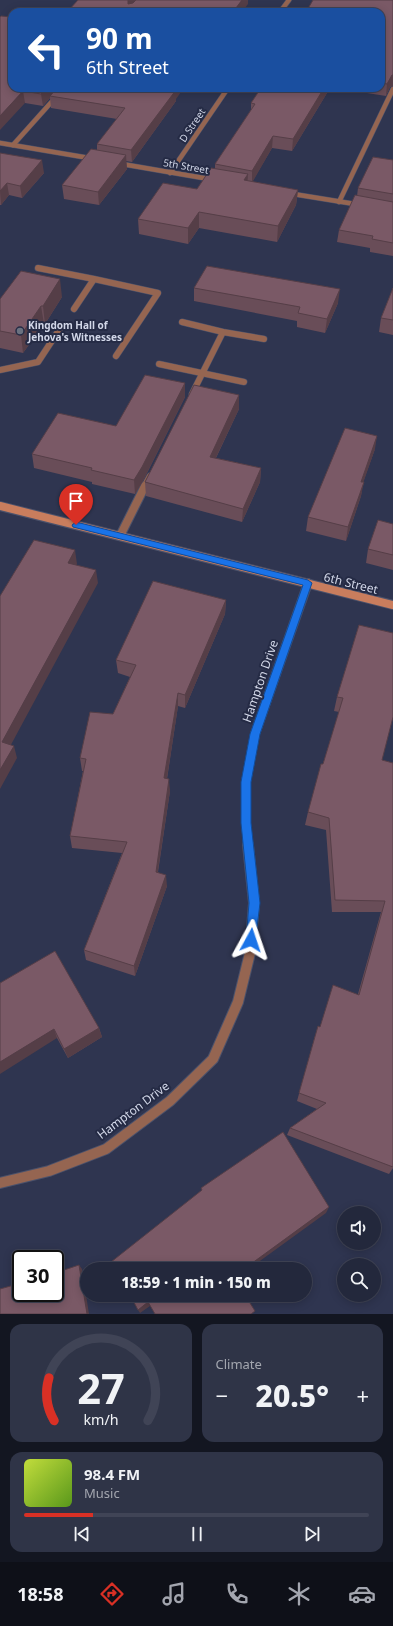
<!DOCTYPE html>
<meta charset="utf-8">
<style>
body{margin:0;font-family:"Noto Sans",sans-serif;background:#2f3447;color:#f1f3f6;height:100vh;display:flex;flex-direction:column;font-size:15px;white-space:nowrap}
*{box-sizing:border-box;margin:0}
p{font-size:13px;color:#a3a6af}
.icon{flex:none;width:22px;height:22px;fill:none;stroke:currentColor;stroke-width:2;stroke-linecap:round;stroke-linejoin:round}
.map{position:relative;height:1314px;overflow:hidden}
.sheet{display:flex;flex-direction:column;gap:10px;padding:10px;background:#131621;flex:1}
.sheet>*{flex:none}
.hud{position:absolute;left:8px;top:8px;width:377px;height:84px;border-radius:12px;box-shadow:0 2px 10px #0003,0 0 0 1px #404456;background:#1a4fa0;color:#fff;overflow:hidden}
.fabs{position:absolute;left:337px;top:1206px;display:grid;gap:8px}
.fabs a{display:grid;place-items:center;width:44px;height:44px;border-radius:50%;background:#23283c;box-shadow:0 2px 10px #0003,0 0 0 1px #404456;font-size:20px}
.speed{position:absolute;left:12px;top:1250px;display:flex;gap:8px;font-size:20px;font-weight:700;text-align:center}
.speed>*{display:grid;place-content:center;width:52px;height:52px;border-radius:50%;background:#23283c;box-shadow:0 2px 10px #0003,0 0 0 1px #404456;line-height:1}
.speed .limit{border:2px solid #111;border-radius:6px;background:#fff;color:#111}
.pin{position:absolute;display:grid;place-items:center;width:34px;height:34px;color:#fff;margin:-41px -17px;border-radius:50% 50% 50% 0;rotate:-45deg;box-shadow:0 0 4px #0007}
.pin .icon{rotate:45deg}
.me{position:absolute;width:44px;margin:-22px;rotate:5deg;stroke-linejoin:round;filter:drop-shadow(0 0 3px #0008)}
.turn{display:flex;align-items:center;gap:14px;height:84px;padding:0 12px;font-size:18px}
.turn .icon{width:52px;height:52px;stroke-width:2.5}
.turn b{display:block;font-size:28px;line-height:34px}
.big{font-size:30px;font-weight:800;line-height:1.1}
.sheet .widget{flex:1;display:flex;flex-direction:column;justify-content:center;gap:6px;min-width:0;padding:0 14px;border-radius:12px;background:#2f3447}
.sheet .dial{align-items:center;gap:0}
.dial svg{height:104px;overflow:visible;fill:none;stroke:#404456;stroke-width:7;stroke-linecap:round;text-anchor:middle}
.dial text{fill:#f1f3f6;stroke:none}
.song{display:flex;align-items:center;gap:12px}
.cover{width:48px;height:48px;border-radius:6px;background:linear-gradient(135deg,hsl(70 70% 55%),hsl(90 70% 35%))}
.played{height:4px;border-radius:2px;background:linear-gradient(90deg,#d93025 20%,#404456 20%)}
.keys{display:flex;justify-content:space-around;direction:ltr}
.heat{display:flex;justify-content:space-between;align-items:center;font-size:22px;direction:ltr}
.sheet .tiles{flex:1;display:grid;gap:10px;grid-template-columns:1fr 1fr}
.widget:last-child{grid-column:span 2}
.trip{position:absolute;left:80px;top:1262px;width:232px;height:40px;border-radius:20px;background:#23283c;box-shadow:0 2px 10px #0003,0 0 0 1px #404456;font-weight:800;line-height:40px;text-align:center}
.menu{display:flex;height:64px;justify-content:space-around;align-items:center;background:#0e1018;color:#a3a6af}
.menu .icon{width:28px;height:28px}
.menu .on{color:#d93025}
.menu b{font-size:18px;color:#f1f3f6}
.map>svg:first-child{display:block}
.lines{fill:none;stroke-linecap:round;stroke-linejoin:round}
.lane-far2-casing{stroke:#4c526b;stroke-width:5.5}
.lane-far1-casing{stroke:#4c526b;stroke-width:7}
.lane-casing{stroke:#4c526b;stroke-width:10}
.street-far2-casing{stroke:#4c526b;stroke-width:5.5}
.street-far1-casing{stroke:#4c526b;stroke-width:10}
.street-casing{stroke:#4c526b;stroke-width:12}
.secondary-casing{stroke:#4c526b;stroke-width:10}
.lane-far2{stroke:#956551;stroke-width:4.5}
.lane-far1{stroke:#956551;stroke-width:6}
.lane{stroke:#956551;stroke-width:8}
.street-far2{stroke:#956551;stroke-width:4.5}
.street-far1{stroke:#956551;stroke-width:8}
.street{stroke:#956551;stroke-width:10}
.secondary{stroke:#c97d5d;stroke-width:8}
.wall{fill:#694d58}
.shaded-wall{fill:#553e47}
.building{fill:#7a5966;stroke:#553e47}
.route{fill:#1a73e8;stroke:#114b97}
.worship-dot{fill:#6b7280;stroke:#252b45;stroke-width:1.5}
.labels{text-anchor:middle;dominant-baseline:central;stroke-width:4;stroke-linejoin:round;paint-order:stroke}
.far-street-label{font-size:10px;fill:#d2d7e8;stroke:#252b45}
.far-poi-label{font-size:10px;font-weight:bold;fill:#d2d7e8;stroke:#252b45;text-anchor:start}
.street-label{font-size:12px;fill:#d2d7e8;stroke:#252b45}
</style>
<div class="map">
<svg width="393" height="1314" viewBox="0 0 393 1314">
<rect width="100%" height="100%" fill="#2f3550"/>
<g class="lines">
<g class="lane-far2-casing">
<path id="lane-far2" d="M 13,145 L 64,88
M 339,202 L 393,89"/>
</g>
<g class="lane-far1-casing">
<path id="lane-far1" d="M 38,268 L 94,279 L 74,309
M 94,279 L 158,293 L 116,356
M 182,322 L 223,332 L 192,394
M 223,332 L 264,339
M 159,364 L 244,382
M 0,370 L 38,362 L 61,327
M 144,487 L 150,476"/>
</g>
<g class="lane-casing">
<path id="lane" d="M 120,536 L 145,486"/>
</g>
<g class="street-far2-casing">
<path id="street-far2" d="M 280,12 L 289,0
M 0,143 L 95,159
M 116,163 L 215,180
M 170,173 L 228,88
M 287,193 L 361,205"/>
</g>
<g class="street-far1-casing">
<path id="street-far1" d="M 248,846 L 246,823 L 246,782 L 255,734 L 308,583"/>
</g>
<g class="street-casing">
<path id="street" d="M 0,1183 L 49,1171 L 106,1149 L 170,1101 L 213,1059 L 238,1002 L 250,953 L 254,903 L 248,845"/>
</g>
<g class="secondary-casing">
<path id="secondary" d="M 0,506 L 393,605"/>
</g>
<use href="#lane-far2" class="lane-far2"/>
<use href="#lane-far1" class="lane-far1"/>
<use href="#lane" class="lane"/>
<use href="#street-far2" class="street-far2"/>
<use href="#street-far1" class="street-far1"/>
<use href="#street" class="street"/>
<use href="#secondary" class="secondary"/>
</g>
<path class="wall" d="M 393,0 L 393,86 L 390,87 L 386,96 L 335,88 L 381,88 L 381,12 Z
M 12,88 L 176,99 L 176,101 L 132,162 L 126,161 L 127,169 L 99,205 L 64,199 L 62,185 L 97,150 L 97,144 L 117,119 L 51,108 L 50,98 L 43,106 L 25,103 Z
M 261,88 L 330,88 L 292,151 L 272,148 L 252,182 L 298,190 L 296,205 L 277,242 L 199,228 L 188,244 L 139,234 L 138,219 L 197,189 L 215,168 L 215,164 L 251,110 L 251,103 Z
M 0,153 L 44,173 L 22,198 L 9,195 L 1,205 L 0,205 Z
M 393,160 L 393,256 L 370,252 L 370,248 L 337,242 L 339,230 L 357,196 L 358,188 Z
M 194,288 L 338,303 L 325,333 L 297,327 L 297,321 L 194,301 Z
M 393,288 L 393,335 L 379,332 L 381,318 Z
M 62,297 L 45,324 L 44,324 L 23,353 L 0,348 L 0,299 Z
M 185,383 L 185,397 L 143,481 L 135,494 L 92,484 L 92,482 L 34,468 L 32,454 L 116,426 Z
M 239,395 L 239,409 L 216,458 L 261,468 L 260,482 L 242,522 L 146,496 L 145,482 Z
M 375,449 L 363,482 L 361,496 L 346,541 L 306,531 L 308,517 Z
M 393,524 L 393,570 L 366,563 L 368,549 Z
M 226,600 L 225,614 L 185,708 L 178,706 L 167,779 L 170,791 L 158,872 L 167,886 L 135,976 L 86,960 L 84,950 L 122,853 L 72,848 L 70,836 L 83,771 L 82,771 L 80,758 L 113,714 L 130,677 L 118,673 L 116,660 Z
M 359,625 L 382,760 L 393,763 L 393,1168 L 389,1174 L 287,1135 L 290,1128 L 317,1109 L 297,1101 L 315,1036 L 320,1027 L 358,994 L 381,912 L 332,912 L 326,830 L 305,825 L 308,812 L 323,764 L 339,712 L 334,711 L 337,697 Z
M 0,983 L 99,1028 L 102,1037 L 68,1058 L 57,1038 Z"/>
<path class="shaded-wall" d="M 128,0 L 137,0 L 128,9 Z
M 242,0 L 248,0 L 248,4 L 242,12 L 233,12 Z
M 392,75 L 393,75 L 393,86 L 390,87 L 386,96 L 387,84 Z
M 47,88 L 59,88 L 50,96 L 50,98 L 43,106 L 41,94 Z
M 175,88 L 184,88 L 176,99 L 176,101 L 132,162 L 131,150 Z
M 324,88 L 330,88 L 292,151 L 293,139 Z
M 23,91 L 25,103 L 0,130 L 0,116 Z
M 273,136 L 272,148 L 252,183 L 252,171 Z
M 126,155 L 127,169 L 99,205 L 98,192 Z
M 42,160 L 44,173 L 22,198 L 20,186 Z
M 248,174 L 247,190 L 244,180 Z
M 7,183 L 9,195 L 1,205 L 0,191 Z
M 298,190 L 296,205 L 277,242 L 278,226 Z
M 199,212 L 199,228 L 188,244 L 188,228 Z
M 60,279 L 62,297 L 45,324 L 43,306 Z
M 340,289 L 338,303 L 325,333 L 327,319 Z
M 41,306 L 44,324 L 23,353 L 21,335 Z
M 185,383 L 185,397 L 143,481 L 135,494 L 134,480 Z
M 239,395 L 239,409 L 210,470 L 210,457 Z
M 377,436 L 375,449 L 359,495 L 361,482 Z
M 261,468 L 260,482 L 242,522 L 243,509 Z
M 364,482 L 361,496 L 346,541 L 348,527 Z
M 75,550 L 77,564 L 70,576 L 68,563 Z
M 96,570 L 98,583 L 6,754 L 2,742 Z
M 226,600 L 225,614 L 185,708 L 185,695 Z
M 178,693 L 178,706 L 165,791 L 164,778 Z
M 14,746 L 17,758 L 0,789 L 0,770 Z
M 169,779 L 170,791 L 156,883 L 156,872 Z
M 166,875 L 167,886 L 135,976 L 134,966 Z
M 99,1028 L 102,1037 L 68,1058 L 64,1049 Z
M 54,1029 L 57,1038 L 0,1074 L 0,1062 Z
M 329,1207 L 326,1213 L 249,1269 L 244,1269 Z
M 79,1265 L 82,1269 L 89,1314 L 87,1314 Z
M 148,1302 L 150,1306 L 140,1313 L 138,1310 Z"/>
<path class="building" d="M 78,0 L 128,0 L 128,4 L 133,3 L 136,0 L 242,0 L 233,12 L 67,12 Z
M 313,0 L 393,0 L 393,75 L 392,75 L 387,84 L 381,83 L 381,12 L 306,12 Z
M 1,16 L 12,17 L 12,88 L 47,88 L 41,94 L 23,91 L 0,116 L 0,17 Z
M 57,88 L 175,88 L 174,89 L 176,90 L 131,150 L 97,144 L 125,108 L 50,96 Z
M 261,88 L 324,88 L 293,139 L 273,136 L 252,171 L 215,164 L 255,104 L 251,103 Z
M 91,149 L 126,155 L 98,192 L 62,185 Z
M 0,153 L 42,160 L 20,186 L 7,183 L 0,191 Z
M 373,157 L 393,160 L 393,194 L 358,188 Z
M 211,168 L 248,174 L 244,180 L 298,190 L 278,226 L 199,212 L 188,228 L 138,219 L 163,183 L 197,189 Z
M 355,195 L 393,202 L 393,243 L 372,239 L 373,236 L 339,230 Z
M 207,266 L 340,289 L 327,319 L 298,313 L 300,307 L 194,288 Z
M 21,271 L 60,279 L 43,306 L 41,306 L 21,335 L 0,331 L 0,299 Z
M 393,288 L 393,320 L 381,318 Z
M 145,375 L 185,383 L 142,467 L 134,480 L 91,470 L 92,468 L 32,454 L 58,413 L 116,426 Z
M 194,385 L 239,395 L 210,457 L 261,468 L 243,509 L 145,482 Z
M 345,428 L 377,436 L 361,482 L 364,482 L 348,527 L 308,517 Z
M 378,520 L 393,524 L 393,555 L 368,549 Z
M 34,540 L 75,550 L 68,563 L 96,570 L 2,742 L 14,746 L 0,770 L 0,596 Z
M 153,581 L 226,600 L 185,695 L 178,693 L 164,778 L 169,779 L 156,872 L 166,875 L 134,966 L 84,950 L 127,842 L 70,836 L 86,759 L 80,758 L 90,712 L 113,714 L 136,665 L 116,660 Z
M 359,625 L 393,633 L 393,717 L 382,760 L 393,763 L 393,1167 L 290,1128 L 326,1103 L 299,1093 L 318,1026 L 320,1027 L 333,985 L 359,995 L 385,901 L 335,900 L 329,818 L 308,812 L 321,764 L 323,764 L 343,698 L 337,697 Z
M 55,951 L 99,1028 L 64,1049 L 54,1029 L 0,1062 L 0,983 Z
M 283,1132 L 329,1207 L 244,1269 L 115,1269 L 111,1262 L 202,1190 L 201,1188 Z
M 79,1265 L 87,1314 L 0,1314 L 0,1289 L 21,1283 L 21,1293 L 55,1293 L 55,1273 Z
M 130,1295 L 245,1295 L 255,1311 L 251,1314 L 155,1314 L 148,1302 L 138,1310 Z"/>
<path class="route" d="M 76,522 L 308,580 L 312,583 L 260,734 L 251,782 L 251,823 L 260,903 L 255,944 L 251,946 L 247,944 L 246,940 L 249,903 L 241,823 L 241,782 L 250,734 L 303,585 L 73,527 L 72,525 Z"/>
<circle class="worship-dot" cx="20" cy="331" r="4"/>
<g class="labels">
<g class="far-street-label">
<text transform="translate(192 125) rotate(-56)">D Street</text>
<text transform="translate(186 166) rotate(10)">5th Street</text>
</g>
<g class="far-poi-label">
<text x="28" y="325">Kingdom Hall of<tspan x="28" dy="12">Jehova's Witnesses</tspan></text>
</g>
<g class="street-label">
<text transform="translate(351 583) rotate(14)">6th Street</text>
<text transform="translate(260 681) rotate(-71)">Hampton Drive</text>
<text transform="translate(133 1110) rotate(-37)">Hampton Drive</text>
</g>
</g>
</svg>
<div class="fabs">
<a><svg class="icon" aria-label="sound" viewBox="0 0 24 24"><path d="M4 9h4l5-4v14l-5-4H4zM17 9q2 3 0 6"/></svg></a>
<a><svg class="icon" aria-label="search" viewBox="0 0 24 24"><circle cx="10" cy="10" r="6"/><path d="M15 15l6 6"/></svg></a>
</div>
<div class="speed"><div class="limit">30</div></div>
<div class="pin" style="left:76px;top:525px;background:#d93025"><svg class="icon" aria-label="arrive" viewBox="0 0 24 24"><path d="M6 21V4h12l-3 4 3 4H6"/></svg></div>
<svg class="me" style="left:251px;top:940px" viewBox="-20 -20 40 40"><path d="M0-17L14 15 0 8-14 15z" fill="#1a73e8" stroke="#fff" stroke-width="4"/></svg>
<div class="trip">18:59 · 1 min · 150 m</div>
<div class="hud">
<div class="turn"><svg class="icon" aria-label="left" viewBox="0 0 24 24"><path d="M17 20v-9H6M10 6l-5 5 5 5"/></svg><div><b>90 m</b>6th Street</div></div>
</div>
</div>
<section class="sheet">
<div class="tiles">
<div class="widget dial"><svg viewBox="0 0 100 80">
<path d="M14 69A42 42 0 1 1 86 69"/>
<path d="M14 69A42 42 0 0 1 10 36" stroke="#d93025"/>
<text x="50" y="56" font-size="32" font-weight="700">27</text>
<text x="50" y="72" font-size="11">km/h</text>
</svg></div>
<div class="widget"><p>Climate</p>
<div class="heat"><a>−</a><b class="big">20.5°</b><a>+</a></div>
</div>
<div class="widget">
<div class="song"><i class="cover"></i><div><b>98.4 FM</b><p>Music</p></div></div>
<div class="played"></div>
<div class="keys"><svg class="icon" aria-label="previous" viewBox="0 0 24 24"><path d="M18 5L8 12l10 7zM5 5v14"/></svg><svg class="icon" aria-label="pause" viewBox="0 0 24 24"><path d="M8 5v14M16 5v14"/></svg><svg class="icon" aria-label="next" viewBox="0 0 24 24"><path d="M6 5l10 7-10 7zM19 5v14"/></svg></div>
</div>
</div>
</section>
<nav class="menu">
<b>18:58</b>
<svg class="icon on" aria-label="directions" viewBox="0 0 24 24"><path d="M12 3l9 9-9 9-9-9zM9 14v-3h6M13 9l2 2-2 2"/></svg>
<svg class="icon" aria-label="music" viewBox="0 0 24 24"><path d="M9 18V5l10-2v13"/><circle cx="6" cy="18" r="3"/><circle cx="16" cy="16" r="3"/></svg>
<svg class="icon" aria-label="phone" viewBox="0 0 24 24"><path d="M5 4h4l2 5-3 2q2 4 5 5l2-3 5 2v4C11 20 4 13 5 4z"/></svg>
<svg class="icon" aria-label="climate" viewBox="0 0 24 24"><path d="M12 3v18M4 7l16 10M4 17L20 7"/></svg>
<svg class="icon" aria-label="car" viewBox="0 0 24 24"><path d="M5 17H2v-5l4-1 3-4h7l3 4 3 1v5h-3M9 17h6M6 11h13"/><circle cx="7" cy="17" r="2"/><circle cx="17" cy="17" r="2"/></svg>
</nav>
